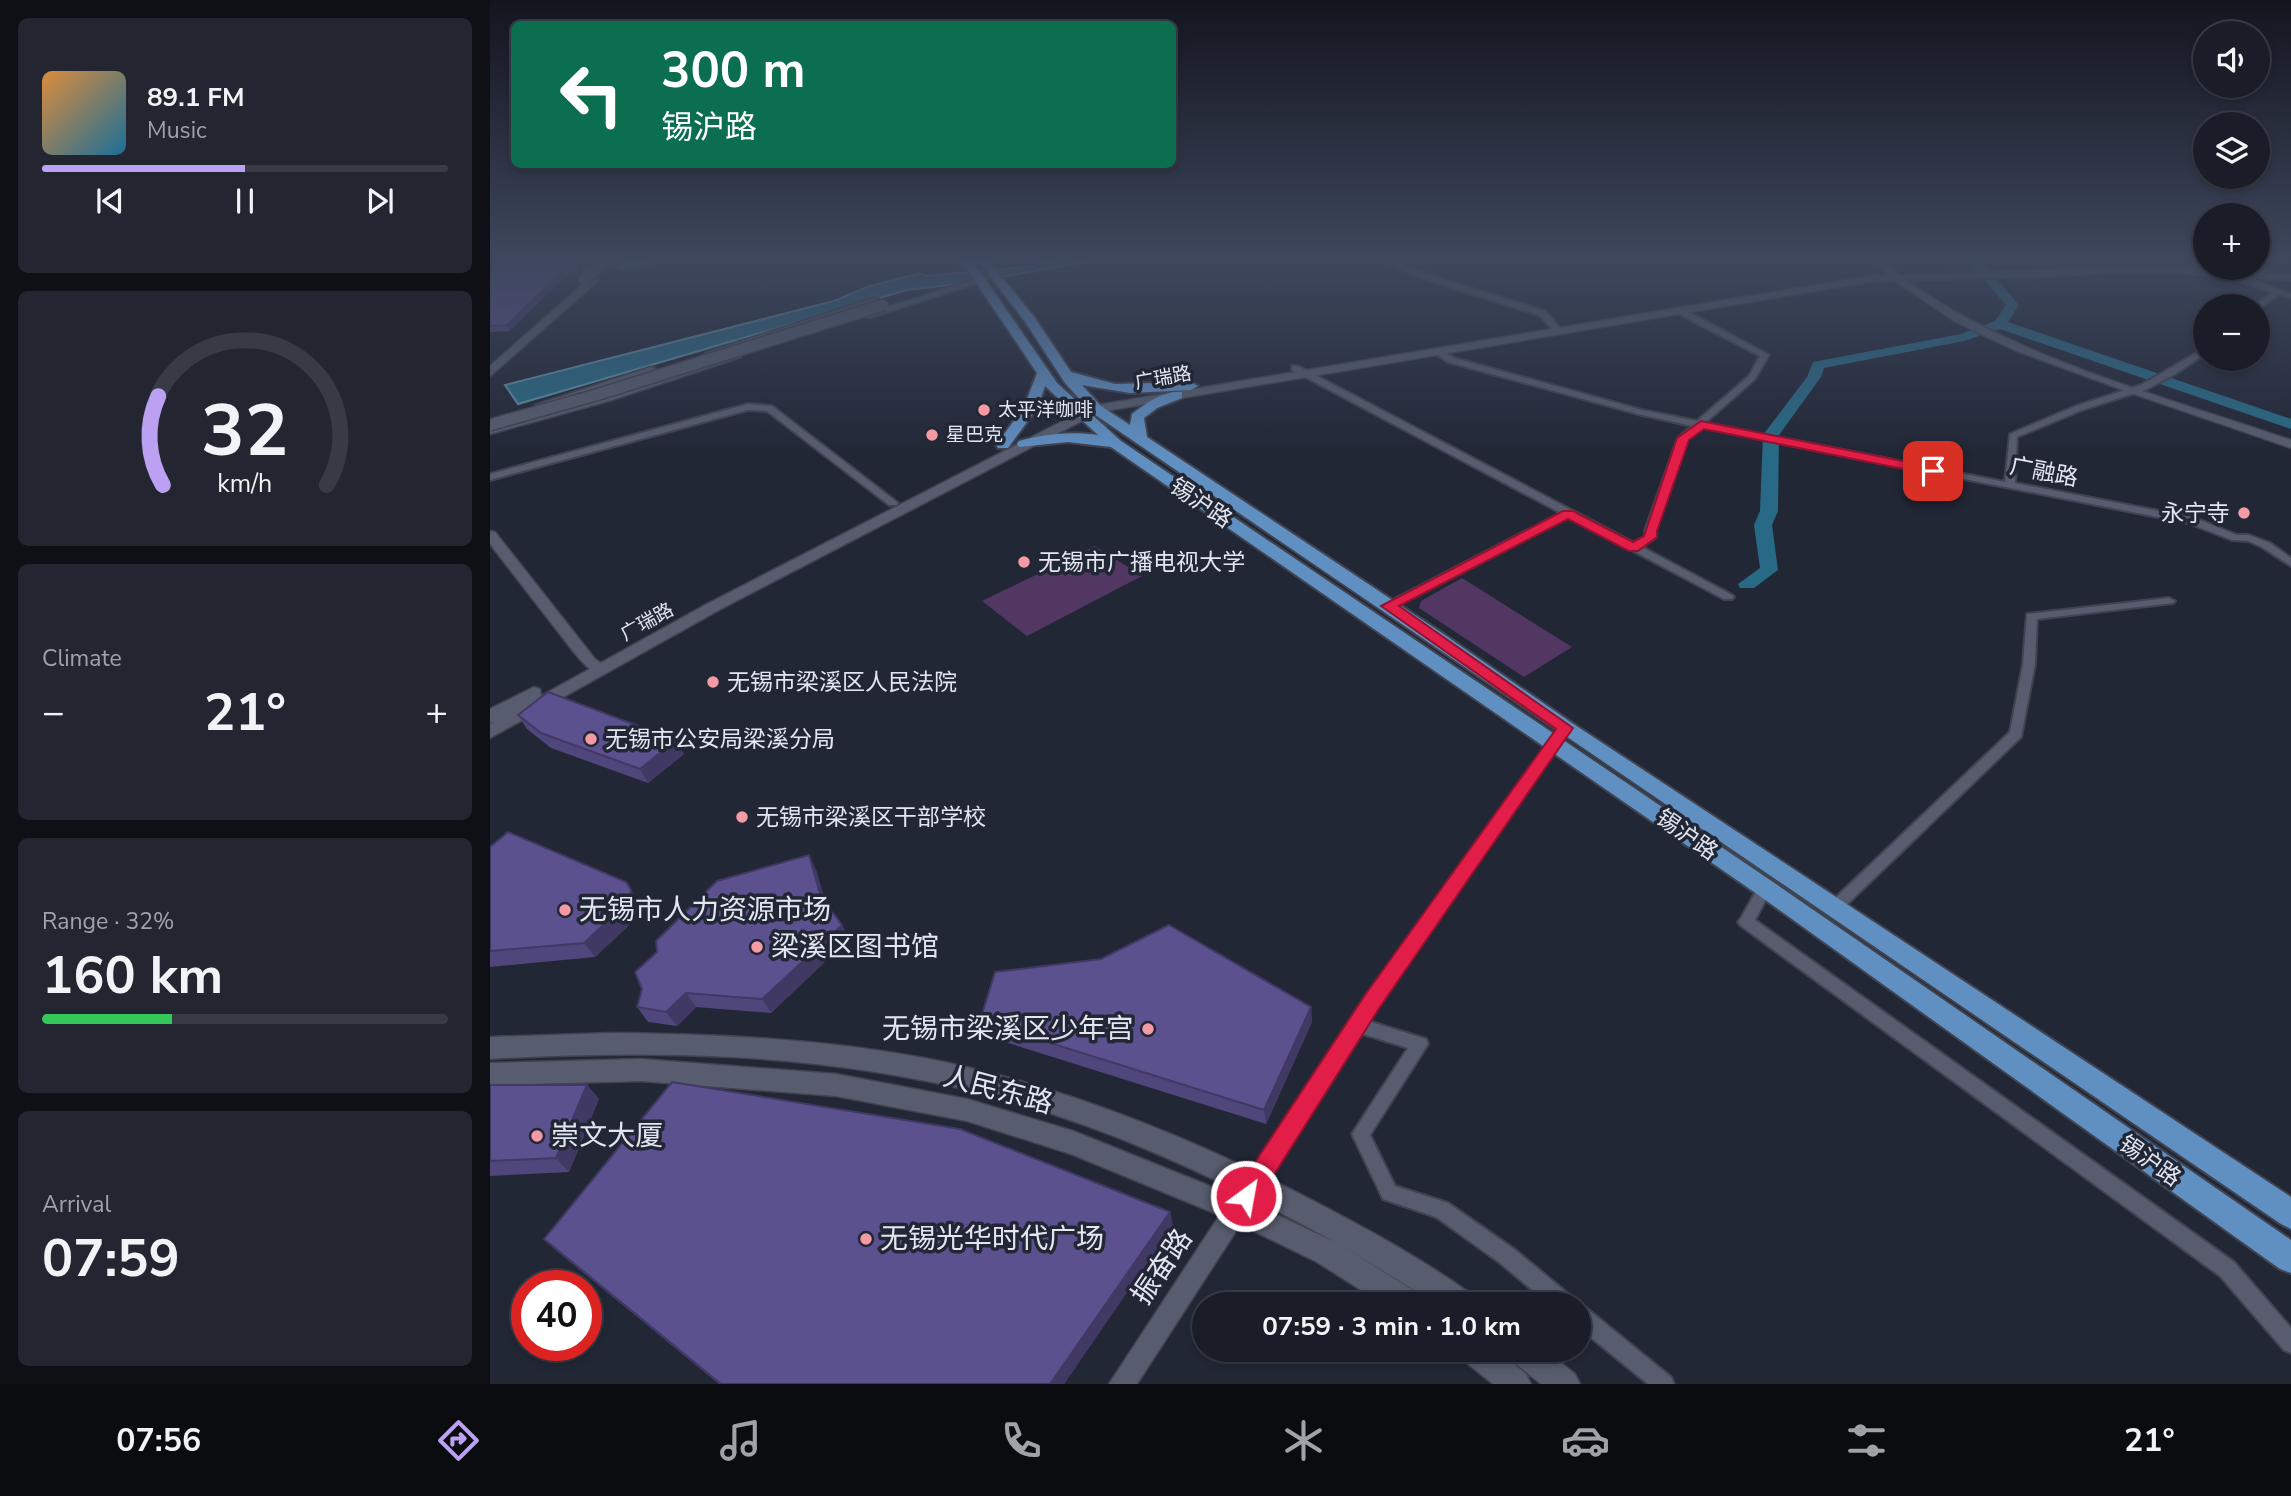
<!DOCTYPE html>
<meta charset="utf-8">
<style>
body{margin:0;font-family:"Nunito Sans","Noto Sans SC",sans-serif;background:#232630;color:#f1f3f6;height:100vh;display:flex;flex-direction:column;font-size:26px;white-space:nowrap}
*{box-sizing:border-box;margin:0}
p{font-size:23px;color:#9fa2a8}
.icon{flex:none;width:38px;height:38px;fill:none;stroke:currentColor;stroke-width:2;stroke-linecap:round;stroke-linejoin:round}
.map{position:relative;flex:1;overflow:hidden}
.panel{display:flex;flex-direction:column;gap:18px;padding:18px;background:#0e1016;width:490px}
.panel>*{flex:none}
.banner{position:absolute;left:21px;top:21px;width:665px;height:147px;border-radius:10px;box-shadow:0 4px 10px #0003,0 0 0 2px #383b45;background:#0b6e4f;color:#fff;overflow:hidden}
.tools{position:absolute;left:1703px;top:21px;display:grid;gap:14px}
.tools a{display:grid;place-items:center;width:77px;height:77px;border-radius:50%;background:#1a1d28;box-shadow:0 4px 10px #0003,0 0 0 2px #383b45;font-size:35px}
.speed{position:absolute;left:21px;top:1270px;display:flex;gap:14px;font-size:35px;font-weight:700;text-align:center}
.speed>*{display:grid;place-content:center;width:91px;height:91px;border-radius:50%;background:#1a1d28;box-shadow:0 4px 10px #0003,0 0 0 2px #383b45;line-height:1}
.speed .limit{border:10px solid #d22;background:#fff;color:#111}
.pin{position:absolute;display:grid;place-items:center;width:60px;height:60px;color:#fff;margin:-30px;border-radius:14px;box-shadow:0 4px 10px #0006}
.me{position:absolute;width:77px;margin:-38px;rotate:32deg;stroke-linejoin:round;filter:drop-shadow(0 0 5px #0008)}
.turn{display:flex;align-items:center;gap:24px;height:147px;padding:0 35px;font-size:32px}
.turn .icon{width:91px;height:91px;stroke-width:2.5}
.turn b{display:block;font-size:49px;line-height:60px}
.big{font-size:52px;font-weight:700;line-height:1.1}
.panel .widget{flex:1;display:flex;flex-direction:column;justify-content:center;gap:10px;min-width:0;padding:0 24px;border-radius:10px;background:#232630}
.panel .dial{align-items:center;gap:0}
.dial svg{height:182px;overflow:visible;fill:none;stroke:#383b45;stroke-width:7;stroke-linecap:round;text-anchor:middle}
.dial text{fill:#f1f3f6;stroke:none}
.song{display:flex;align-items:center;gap:21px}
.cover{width:84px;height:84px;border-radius:10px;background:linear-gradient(135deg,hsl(30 70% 55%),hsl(200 70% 35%))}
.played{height:7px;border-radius:4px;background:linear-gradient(90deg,#bca0f2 50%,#383b45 50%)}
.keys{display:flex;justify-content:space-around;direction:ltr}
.heat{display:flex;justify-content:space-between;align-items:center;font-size:38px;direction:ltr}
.charge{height:10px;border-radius:5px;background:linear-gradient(90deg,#34c759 32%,#383b45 0)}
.trip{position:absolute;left:702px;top:1292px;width:399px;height:70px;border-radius:35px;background:#1a1d28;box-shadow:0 4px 10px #0003,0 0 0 2px #383b45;font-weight:700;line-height:70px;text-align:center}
.tabs{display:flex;height:112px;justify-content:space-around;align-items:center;background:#0a0c10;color:#9fa2a8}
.tabs .icon{width:49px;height:49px}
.tabs .on{color:#bca0f2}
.tabs b{font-size:32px;color:#f1f3f6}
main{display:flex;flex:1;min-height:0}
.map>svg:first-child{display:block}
.green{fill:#513762}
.water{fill:#286a85;stroke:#608fa5;stroke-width:2}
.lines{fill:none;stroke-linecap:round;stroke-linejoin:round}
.river{fill:#286a85;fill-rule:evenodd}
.primary-tunnel{stroke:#3f4452;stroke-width:12;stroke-dasharray:12 6;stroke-linecap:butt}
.minor-casing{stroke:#404350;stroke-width:4}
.tertiary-casing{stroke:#404350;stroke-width:3}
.secondary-casing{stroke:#404350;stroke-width:3}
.primary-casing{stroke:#404350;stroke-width:4}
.trunk-casing{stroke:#404350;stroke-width:4}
.minor{fill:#575d6e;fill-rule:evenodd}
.tertiary{fill:#575d6e;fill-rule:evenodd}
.secondary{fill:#575d6e;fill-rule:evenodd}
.primary{fill:#608fc2;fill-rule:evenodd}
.trunk{fill:#63a0de;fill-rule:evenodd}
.secondary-bridge-casing{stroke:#404350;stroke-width:14;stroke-linecap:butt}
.secondary-bridge{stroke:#575d6e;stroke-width:11}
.wall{fill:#4f467b}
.shaded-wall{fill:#403964}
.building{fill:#5c518f;stroke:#403964;stroke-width:2}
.route{fill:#e11d48;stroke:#92132f;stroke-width:2}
.poi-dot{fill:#f49aa5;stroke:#222736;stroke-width:2.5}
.labels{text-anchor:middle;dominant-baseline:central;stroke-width:7;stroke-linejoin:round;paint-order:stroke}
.far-street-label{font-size:19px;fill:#e3e6f0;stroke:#222736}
.far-poi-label{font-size:19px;fill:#e3e6f0;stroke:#222736;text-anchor:start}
.street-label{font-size:23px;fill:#e3e6f0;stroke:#222736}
.poi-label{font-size:23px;fill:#e3e6f0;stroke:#222736;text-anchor:start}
.near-poi-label{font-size:28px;fill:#e3e6f0;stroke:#222736;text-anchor:start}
.near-street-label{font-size:28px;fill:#e3e6f0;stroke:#222736}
</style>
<main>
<section class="panel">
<div class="widget">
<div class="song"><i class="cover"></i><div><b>89.1 FM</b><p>Music</p></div></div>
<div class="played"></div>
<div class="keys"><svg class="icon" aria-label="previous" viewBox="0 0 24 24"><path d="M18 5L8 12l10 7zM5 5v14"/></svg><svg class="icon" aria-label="pause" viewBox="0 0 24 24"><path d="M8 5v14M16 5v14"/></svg><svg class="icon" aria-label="next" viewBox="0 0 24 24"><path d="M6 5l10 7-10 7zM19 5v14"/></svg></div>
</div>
<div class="widget dial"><svg viewBox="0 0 100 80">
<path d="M14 69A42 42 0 1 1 86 69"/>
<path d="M14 69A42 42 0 0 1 12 30" stroke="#bca0f2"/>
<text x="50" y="56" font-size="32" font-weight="700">32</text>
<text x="50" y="72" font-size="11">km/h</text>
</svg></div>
<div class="widget"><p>Climate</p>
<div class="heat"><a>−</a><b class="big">21°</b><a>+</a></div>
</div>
<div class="widget"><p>Range · 32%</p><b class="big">160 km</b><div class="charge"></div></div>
<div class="widget"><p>Arrival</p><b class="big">07:59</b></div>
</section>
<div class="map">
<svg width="1801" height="1384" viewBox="0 0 1801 1384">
<rect width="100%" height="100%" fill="#222736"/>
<path class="green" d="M 605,546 L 652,576 L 537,636 L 492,601 Z
M 972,578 L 1082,647 L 1034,677 L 929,608 L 931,601 Z"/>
<path class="water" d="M 569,260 L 608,260 L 476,283 L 417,290 L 28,404 L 15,385 L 344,301 L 377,287 L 430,273 L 435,276 L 544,266 Z"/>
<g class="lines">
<path class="river" d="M 1477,260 L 1490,260 L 1529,305 L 1518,322 L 1801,419 L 1801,429 L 1510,329 L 1474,341 L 1334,368 L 1331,377 L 1289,435 L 1288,511 L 1282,525 L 1288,570 L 1264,588 L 1250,588 L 1248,584 L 1270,568 L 1264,525 L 1270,511 L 1273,435 L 1317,377 L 1323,362 L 1471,334 L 1505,321 L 1516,305 Z"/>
<path class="primary-tunnel" d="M 57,275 L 135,260"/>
<g class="minor-casing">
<path id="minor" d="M 891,260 L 901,260 L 939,275 L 1055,311 L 1072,330 L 1065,332 L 1049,315 L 933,279 Z
M 1770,260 L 1777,260 L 1775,266 L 1779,277 L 1773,277 L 1768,266 Z
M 1726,269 L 1732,269 L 1801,294 L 1801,298 L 1789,294 L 1768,309 L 1765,305 L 1783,292 L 1726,273 Z
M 1185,308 L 1191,308 L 1279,355 L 1265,379 L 1215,423 L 1515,482 L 1520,434 L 1586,406 L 1651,385 L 1715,348 L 1715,354 L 1685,374 L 1657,389 L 1592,410 L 1527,437 L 1525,483 L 1705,518 L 1747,535 L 1759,535 L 1780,543 L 1801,558 L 1801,566 L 1772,547 L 1758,541 L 1742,540 L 1698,523 L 1210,427 L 1197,439 L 1165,531 L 1166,537 L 1152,547 L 1242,595 L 1244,597 L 1242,599 L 1234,599 L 1079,517 L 903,608 L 895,608 L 893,606 L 895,604 L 1071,513 L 802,370 L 802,366 L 808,366 L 1144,543 L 1156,536 L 1155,531 L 1188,438 L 1202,426 L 1148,414 L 958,362 L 942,351 L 949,349 L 964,358 L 1152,410 L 1207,421 L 1259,376 L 1270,356 L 1185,312 Z
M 258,404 L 282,406 L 408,503 L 407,505 L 399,505 L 277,411 L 258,410 L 0,480 L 0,474 Z
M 1679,598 L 1685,601 L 1683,603 L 1547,619 L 1545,664 L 1531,737 L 1349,912 L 1344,914 L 1339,912 L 1337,908 L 1339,904 L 1520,732 L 1533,664 L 1537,614 Z
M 1075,724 L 1081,728 L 1079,731 L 878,1021 L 936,1039 L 938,1044 L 880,1135 L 905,1186 L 958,1203 L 1024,1249 L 1082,1297 L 1085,1304 L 1059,1304 L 1010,1263 L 946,1217 L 893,1199 L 862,1134 L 918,1048 L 870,1033 L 770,1189 L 764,1192 L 758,1189 L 755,1183 L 876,996 L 1071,725 Z
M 1275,882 L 1280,884 L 1282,888 L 1265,920 L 1744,1262 L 1801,1328 L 1801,1353 L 1794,1350 L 1730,1276 L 1251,926 L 1248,922 L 1251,918 L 1270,884 Z
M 1088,1304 L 1095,1307 L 1181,1377 L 1184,1384 L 1158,1384 L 1088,1327 Z"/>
</g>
<g class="tertiary-casing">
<path id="tertiary" d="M 0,531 L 5,532 L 105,659 L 120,669 L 117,672 C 102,676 92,662 83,651 L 0,544 Z
M 764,1172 L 772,1175 L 776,1183 L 772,1191 L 647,1384 L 619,1384 L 756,1175 Z"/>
</g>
<g class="secondary-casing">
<path id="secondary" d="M 1382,260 L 1393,260 L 1410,275 L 1665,266 L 1801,275 L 1801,281 L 1665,272 L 1417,281 C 1529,360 1672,396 1801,440 L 1801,448 L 1641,393 L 1524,350 L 1464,321 L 1405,281 L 1379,282 L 609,412 L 229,610 L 0,738 L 0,724 L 4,722 L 0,723 L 0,709 L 44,687 L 50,689 L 51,696 L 217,604 L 602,406 L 1379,276 L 1398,275 Z
M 501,274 L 510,276 L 379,318 L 370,316 Z
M 100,278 L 109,280 L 0,376 L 0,366 Z
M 384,298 L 393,300 L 225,355 L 215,353 Z
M 241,355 L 251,357 L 122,400 L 0,434 L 0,426 Z
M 161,367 L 165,368 L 165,374 L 55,408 L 47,408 L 45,405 Z
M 122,1033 C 227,1034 331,1039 434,1058 C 565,1083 693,1134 812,1195 C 870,1225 928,1256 981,1294 L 985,1304 L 947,1304 L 849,1244 L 929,1294 L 933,1304 L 893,1304 L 827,1262 L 739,1219 L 581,1154 L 477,1121 L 346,1096 L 151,1081 L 0,1085 L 0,1063 L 151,1059 L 346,1074 L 477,1099 L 583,1131 L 757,1201 L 845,1242 C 733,1180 618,1126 494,1094 C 333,1053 166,1049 0,1059 L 0,1037 Z
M 968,1349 L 1006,1349 L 1036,1374 L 1041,1384 L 1003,1384 L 972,1359 Z
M 1016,1349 L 1054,1349 L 1085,1374 L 1090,1384 L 1051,1384 L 1020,1359 Z"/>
</g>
<g class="primary-casing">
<path id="primary" d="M 471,260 L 482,260 L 567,383 L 631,441 L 1283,882 L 1801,1240 L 1801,1273 L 1790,1269 L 1267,894 L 621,447 L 578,442 L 529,447 L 527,444 L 529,441 C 555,434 581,431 608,435 L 555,386 L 548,407 L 518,448 L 508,448 L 506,445 L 534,407 L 547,373 Z
M 488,260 L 498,260 L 545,318 L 581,372 L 625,384 L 701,382 L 708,386 L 701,390 L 640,393 L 592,385 L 611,406 L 640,425 L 642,414 C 655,404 674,390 692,392 L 692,398 L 667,408 L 654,418 L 657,437 L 952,633 L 1082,723 L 1801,1197 L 1801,1229 L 1791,1224 L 601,412 L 575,383 L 536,323 Z"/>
</g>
<g class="trunk-casing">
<path id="trunk" d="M 147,260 L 174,260 L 131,269 L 125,266 Z"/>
</g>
<use href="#minor" class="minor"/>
<use href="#tertiary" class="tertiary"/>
<use href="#secondary" class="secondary"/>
<use href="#primary" class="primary"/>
<use href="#trunk" class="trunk"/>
<g class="secondary-bridge-casing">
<path id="secondary-bridge" d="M 94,280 L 114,260
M 0,425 L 106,395 L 393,305"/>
</g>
<use href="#secondary-bridge" class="secondary-bridge"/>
</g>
<path class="wall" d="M 0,266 L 20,331 L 0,332 Z
M 28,715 L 194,754 L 158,783 L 61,748 L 37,729 Z
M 0,847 L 151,905 L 150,915 L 105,957 L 0,967 Z
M 326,870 L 336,904 L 352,925 L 359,939 L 281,1013 L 206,1007 L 187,1026 L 158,1022 L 147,1007 Z
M 821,1007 L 822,1022 L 776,1124 L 496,1036 L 490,1021 Z
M 0,1085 L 97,1085 L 109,1099 L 79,1172 L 0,1176 Z
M 683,1225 L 574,1384 L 229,1384 L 68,1252 L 54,1239 Z"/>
<path class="shaded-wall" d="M 84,260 L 92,260 L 20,331 L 17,325 Z
M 186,740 L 194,754 L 158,783 L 150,769 Z
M 319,855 L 326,870 L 338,912 L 331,897 Z
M 141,890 L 151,905 L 150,915 L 105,957 L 94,943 Z
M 352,925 L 359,939 L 281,1013 L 272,999 Z
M 196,993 L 206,1007 L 187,1026 L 176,1012 Z
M 821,1007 L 822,1022 L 776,1124 L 774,1110 Z
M 97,1085 L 109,1099 L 79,1172 L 66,1158 Z
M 680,1212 L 683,1225 L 574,1384 L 560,1384 Z"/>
<path class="building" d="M 7,260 L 84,260 L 17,325 L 0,326 L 0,266 Z
M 58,692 L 186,740 L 150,769 L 51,733 L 28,715 Z
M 18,832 L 136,882 L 141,890 L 140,900 L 94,943 L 0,951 L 0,847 Z
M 319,855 L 331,897 L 352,925 L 272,999 L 196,993 L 176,1012 L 147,1007 L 152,989 L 145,972 L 167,952 L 166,941 L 227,881 Z
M 679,925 L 821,1007 L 774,1110 L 490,1021 L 505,972 L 611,959 Z
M 182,1082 L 470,1129 L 680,1212 L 560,1384 L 231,1384 L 54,1239 Z
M 0,1085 L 97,1085 L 66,1158 L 0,1161 Z"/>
<linearGradient id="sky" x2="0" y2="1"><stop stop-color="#13151e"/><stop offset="0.57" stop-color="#3e475d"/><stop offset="1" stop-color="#3e475d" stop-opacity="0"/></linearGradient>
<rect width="1801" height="454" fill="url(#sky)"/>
<path class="route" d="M 1211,421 L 1443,467 L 1450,471 L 1443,475 L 1214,429 L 1199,440 L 1167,531 L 1167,537 L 1148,551 L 1139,551 L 1078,519 L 909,606 L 1083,728 L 890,1007 L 765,1205 L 756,1208 L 748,1205 L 744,1196 L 748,1188 L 875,995 L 1066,729 L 891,606 L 1073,511 L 1083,511 L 1143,542 L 1154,536 L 1187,438 Z"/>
<g class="poi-dot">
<circle cx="494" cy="410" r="7"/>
<circle cx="442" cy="435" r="7"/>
<circle cx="1754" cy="513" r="7"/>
<circle cx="534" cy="562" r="7"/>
<circle cx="223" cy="682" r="7"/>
<circle cx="101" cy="739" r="7"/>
<circle cx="252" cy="817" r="7"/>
<circle cx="75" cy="910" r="7"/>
<circle cx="267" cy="947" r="7"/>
<circle cx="658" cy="1029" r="7"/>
<circle cx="47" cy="1136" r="7"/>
<circle cx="376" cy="1239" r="7"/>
</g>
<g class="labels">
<g class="far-street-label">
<text transform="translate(673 378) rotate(-10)">广瑞路</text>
<text transform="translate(157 622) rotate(-29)">广瑞路</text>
</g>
<g class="far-poi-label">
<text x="508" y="410">太平洋咖啡</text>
<text x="456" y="435">星巴克</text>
</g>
<g class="street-label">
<text transform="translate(1554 472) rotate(11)">广融路</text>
<text transform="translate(711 503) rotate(34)">锡沪路</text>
<text transform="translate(1197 835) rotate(35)">锡沪路</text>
<text transform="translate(1660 1161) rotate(35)">锡沪路</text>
</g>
<g class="poi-label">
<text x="1740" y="513" text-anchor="end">永宁寺</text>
<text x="548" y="562">无锡市广播电视大学</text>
<text x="237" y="682">无锡市梁溪区人民法院</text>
<text x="115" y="739">无锡市公安局梁溪分局</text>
<text x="266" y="817">无锡市梁溪区干部学校</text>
</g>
<g class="near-poi-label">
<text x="89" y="910">无锡市人力资源市场</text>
<text x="281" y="947">梁溪区图书馆</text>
<text x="644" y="1029" text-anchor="end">无锡市梁溪区少年宫</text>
<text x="61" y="1136">崇文大厦</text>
<text x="390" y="1239">无锡光华时代广场</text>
</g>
<g class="near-street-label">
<text transform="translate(508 1090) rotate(15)">人民东路</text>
<text transform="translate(672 1267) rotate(-56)">振奋路</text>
</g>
</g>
</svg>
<div class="tools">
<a><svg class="icon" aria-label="sound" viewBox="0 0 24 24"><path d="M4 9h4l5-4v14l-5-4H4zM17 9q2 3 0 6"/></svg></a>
<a><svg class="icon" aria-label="layers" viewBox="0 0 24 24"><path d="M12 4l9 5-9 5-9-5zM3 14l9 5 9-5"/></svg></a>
<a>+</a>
<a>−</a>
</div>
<div class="speed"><div class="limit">40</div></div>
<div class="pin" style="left:1443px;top:471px;background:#d93025"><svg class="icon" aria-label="arrive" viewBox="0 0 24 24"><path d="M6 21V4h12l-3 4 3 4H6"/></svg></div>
<svg class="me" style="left:756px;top:1196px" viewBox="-20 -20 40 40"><circle r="17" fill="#e11d48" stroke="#fff" stroke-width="3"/><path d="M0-11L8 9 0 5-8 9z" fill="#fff"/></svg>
<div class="trip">07:59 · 3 min · 1.0 km</div>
<div class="banner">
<div class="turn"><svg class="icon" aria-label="left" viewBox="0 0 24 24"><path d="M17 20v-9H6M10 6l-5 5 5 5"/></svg><div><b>300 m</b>锡沪路</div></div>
</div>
</div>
</main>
<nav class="tabs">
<b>07:56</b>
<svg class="icon on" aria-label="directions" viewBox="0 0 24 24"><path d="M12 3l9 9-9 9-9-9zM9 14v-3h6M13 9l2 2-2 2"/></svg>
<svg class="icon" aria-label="music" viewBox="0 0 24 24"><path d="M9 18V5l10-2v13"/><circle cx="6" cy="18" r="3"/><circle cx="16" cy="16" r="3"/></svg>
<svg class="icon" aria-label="phone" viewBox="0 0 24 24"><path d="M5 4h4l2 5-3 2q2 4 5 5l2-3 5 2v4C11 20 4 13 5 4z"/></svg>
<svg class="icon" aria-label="climate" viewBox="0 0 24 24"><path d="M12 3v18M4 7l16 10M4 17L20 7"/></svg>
<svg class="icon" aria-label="car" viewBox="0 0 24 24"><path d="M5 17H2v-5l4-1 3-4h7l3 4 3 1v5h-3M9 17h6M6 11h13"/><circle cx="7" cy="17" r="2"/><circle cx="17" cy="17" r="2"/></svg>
<svg class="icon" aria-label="filters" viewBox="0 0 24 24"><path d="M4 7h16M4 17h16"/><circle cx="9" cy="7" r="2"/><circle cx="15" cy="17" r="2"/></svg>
<b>21°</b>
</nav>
